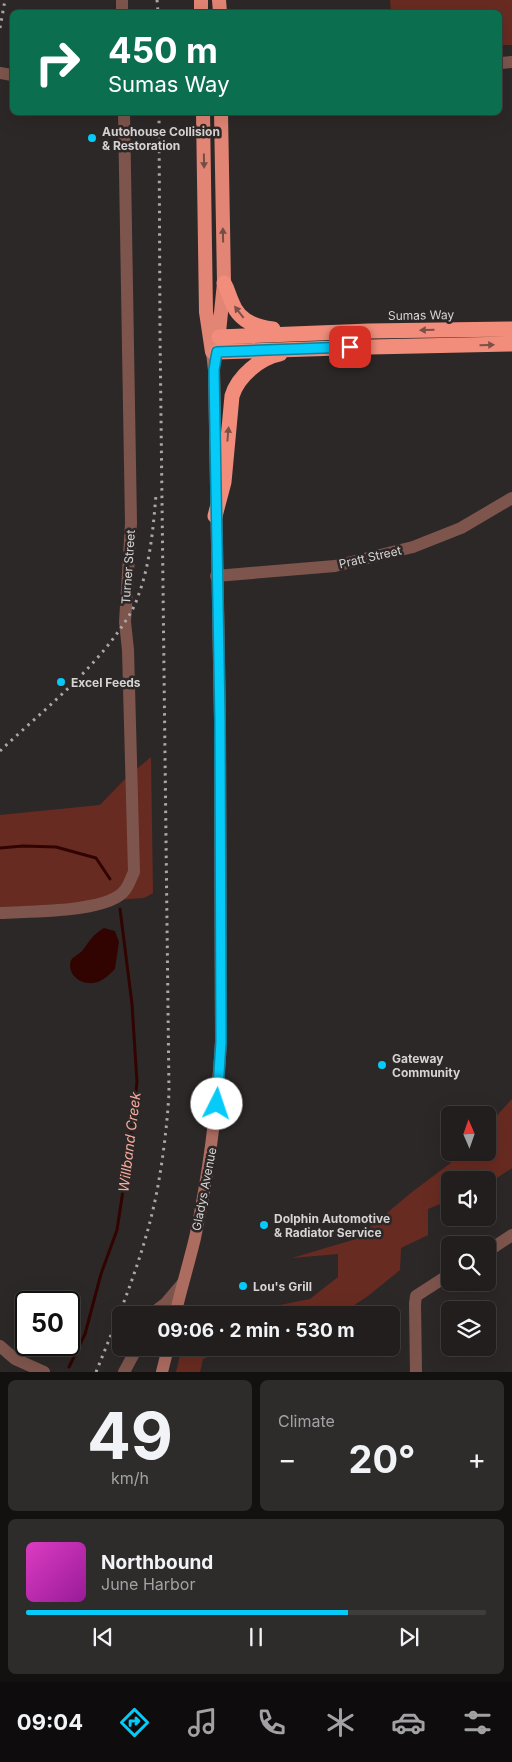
<!DOCTYPE html>
<meta charset="utf-8">
<style>
body{margin:0;font-family:Inter,sans-serif;background:#2e2b2b;color:#f1f3f6;height:100vh;display:flex;flex-direction:column;font-size:19px;white-space:nowrap}
*{box-sizing:border-box;margin:0}
p{font-size:16px;color:#a2a2a4}
.icon{flex:none;width:28px;height:28px;fill:none;stroke:currentColor;stroke-width:2;stroke-linecap:round;stroke-linejoin:round}
.map{position:relative;height:1372px;overflow:hidden}
.details{display:flex;flex-direction:column;gap:8px;padding:8px;background:#131010;flex:1}
.details>*{flex:none}
.top-card{position:absolute;left:10px;top:10px;width:492px;height:105px;border-radius:8px;box-shadow:0 5px 20px #0002,0 0 0 1px #3f3c3c;background:#0b6e4f;color:#fff;overflow:hidden}
.needle{width:32px;rotate:358deg}
.fabs{position:absolute;left:441px;top:1106px;display:grid;gap:10px}
.fabs a{display:grid;place-items:center;width:55px;height:55px;border-radius:8px;background:#221e1e;box-shadow:0 5px 20px #0002,0 0 0 1px #3f3c3c;font-size:25px}
.speed{position:absolute;left:15px;top:1291px;display:flex;gap:10px;font-size:25px;font-weight:700;text-align:center}
.speed>*{display:grid;place-content:center;width:65px;height:65px;border-radius:50%;background:#221e1e;box-shadow:0 5px 20px #0002,0 0 0 1px #3f3c3c;line-height:1}
.speed .limit{border:2px solid #111;border-radius:8px;background:#fff;color:#111}
.pin{position:absolute;display:grid;place-items:center;width:42px;height:42px;color:#fff;margin:-21px;border-radius:10px;box-shadow:0 2px 8px #0006}
.me{position:absolute;width:55px;margin:-28px;rotate:4deg;stroke-linejoin:round;filter:drop-shadow(0 0 4px #0008)}
.turn{display:flex;align-items:center;gap:18px;height:105px;padding:0 15px;font-size:22px}
.turn .icon{width:65px;height:65px;stroke-width:2.5}
.turn b{display:block;font-size:35px;line-height:42px}
.big{font-size:38px;font-weight:700;line-height:1.1}
.details .widget{flex:1;display:flex;flex-direction:column;justify-content:center;gap:8px;min-width:0;padding:0 18px;border-radius:8px;background:#2e2b2b}
.details .dial{align-items:center;gap:0}
.dial b{font-size:65px;line-height:1}
.song{display:flex;align-items:center;gap:15px}
.cover{width:60px;height:60px;border-radius:8px;background:linear-gradient(135deg,hsl(310 70% 55%),hsl(300 70% 35%))}
.played{height:5px;border-radius:2px;background:linear-gradient(90deg,#06cbf9 70%,#3f3c3c 70%)}
.keys{display:flex;justify-content:space-around;direction:ltr}
.heat{display:flex;justify-content:space-between;align-items:center;font-size:28px;direction:ltr}
.details .tiles{flex:1;display:grid;gap:8px;grid-template-columns:1fr 1fr}
.widget:last-child{grid-column:span 2}
.trip{position:absolute;left:112px;top:1306px;width:288px;height:50px;border-radius:8px;background:#221e1e;box-shadow:0 5px 20px #0002,0 0 0 1px #3f3c3c;font-weight:700;line-height:50px;text-align:center}
.tabs{display:flex;height:80px;justify-content:space-around;align-items:center;background:#0e0c0c;color:#a2a2a4}
.tabs .icon{width:35px;height:35px}
.tabs .active{color:#06cbf9}
.tabs b{font-size:22px;color:#f1f3f6}
.map>svg:first-child{display:block}
.green{fill:#682b21}
.water{fill:#320401}
.lines{fill:none;stroke-linecap:round;stroke-linejoin:round}
.stream{stroke:#320401;stroke-width:3}
.minor{stroke:#7e554d;stroke-width:12}
.secondary{stroke:#ad6c60;stroke-width:12}
.trunk{stroke:#e28574;stroke-width:14}
.motorway{stroke:#f28d7b;stroke-width:15}
.rail{stroke:#aaa7a6;stroke-width:3;stroke-dasharray:2.5 5;stroke-linecap:butt}
.oneway{fill:#754d46}
.oneway2{fill:#7c5049}
.route-casing{stroke:#0484a2;stroke-width:12}
.route{stroke:#06cbf9;stroke-width:9}
.poi-dot{fill:#06cbf9;stroke:#2d2828;stroke-width:2}
.labels{text-anchor:middle;dominant-baseline:central;stroke-width:5;stroke-linejoin:round;paint-order:stroke}
.poi-label{font-size:12px;font-weight:bold;fill:#d6d4d3;stroke:#2d2828;text-anchor:start}
.street-label{font-size:12px;fill:#d6d4d3;stroke:#2d2828}
.water-label{font-size:14px;font-style:italic;fill:#f8ab9c;stroke:#2d2828}
</style>
<div class="map">
<svg width="512" height="1372" viewBox="0 0 512 1372">
<rect width="100%" height="100%" fill="#2d2828"/>
<path class="green" d="M 390,0 L 512,0 L 512,45 L 500,45 L 500,12 L 391,12 Z
M 151,757 L 153,893 L 144,898 L 0,908 L 0,815 L 100,805 L 126,778 Z
M 512,1099 L 512,1168 L 488,1184 L 488,1180 L 450,1180 L 450,1200 L 428,1209 L 428,1235 L 401,1248 L 400,1270 L 368,1296 L 339,1315 L 271,1315 L 270,1307 L 310,1299 L 338,1277 L 338,1254 L 292,1258 L 356,1239 L 412,1192 L 464,1153 L 488,1152 L 488,1125 Z
M 207,1348 L 229,1348 L 203,1359 L 200,1372 L 176,1372 L 180,1356 Z"/>
<path class="water" d="M 104,928 L 115,931 L 119,942 L 115,969 C 111,973 105,979 100,981 C 88,987 70,980 70,965 C 70,957 77,956 82,951 C 91,940 90,937 104,928 Z"/>
<g class="lines">
<path class="stream" d="M 0,848 L 23,846 L 56,847 L 96,858 L 110,879
M 69,1367 L 85,1334 L 101,1274 L 117,1230 L 129,1151 L 137,1082 L 132,1004 L 120,909"/>
<path class="minor" d="M 122,0 L 122,12
M 500,63 L 512,62
M 0,73 L 12,75
M 216,576 L 335,566 L 413,547 L 461,528 L 512,498
M 0,913 C 27,911 109,913 125,890 C 129,885 131,878 134,872 L 128,650 L 125,622 L 131,523 L 124,112
M 488,1251 L 512,1235
M 154,1315 L 158,1309 L 166,1303 L 183,1283
M 0,1346 L 15,1359 L 44,1372
M 124,1372 L 137,1348
M 416,1372 L 415,1304 L 416,1296 L 450,1274"/>
<path class="secondary" d="M 175,1315 C 181,1289 189,1263 195,1238 C 209,1173 217,1108 221,1042 L 220,720 L 214,370 L 212,352
M 162,1372 L 168,1348"/>
<path class="trunk" d="M 201,0 L 201,12
M 219,0 L 220,12
M 203,112 L 206,312 L 212,352 L 217,352 L 224,283 L 221,112"/>
<path class="motorway" d="M 224,283 C 228,290 229,296 232,302 C 238,320 255,327 273,329
M 219,337 L 369,331 L 512,329
M 217,352 L 370,347 L 512,344
M 215,516 L 224,482 L 232,396 C 238,376 260,358 280,354"/>
<path class="rail" d="M 157,0 L 158,12
M 0,28 L 5,0
M 0,751 C 40,713 86,677 118,632 C 125,622 133,611 137,599 C 150,566 153,530 156,495
M 96,1372 C 120,1313 145,1253 157,1191 C 163,1159 167,1126 169,1093 L 160,333 L 159,112"/>
</g>
<defs><path id="oneway-solid" d="M-6-.8H1V-3.2L6.5 0L1 3.2V.8H-6Z" transform="scale(1.25)"/></defs>
<g class="oneway">
<use href="#oneway-solid" transform="translate(204 161) rotate(89)"/>
<use href="#oneway-solid" transform="translate(223 235) rotate(-91)"/>
</g>
<g class="oneway2">
<use href="#oneway-solid" transform="translate(239 312) rotate(-128)"/>
<use href="#oneway-solid" transform="translate(427 330) rotate(179)"/>
<use href="#oneway-solid" transform="translate(487 345) rotate(-1)"/>
<use href="#oneway-solid" transform="translate(228 434) rotate(-85)"/>
</g>
<g class="lines">
<g class="route-casing">
<path id="route" d="M 217,1104 L 221,1042 L 220,720 L 214,370 L 217,352 L 350,347"/>
</g>
<use href="#route" class="route"/>
</g>
<g class="poi-dot">
<circle cx="92" cy="138" r="5"/>
<circle cx="61" cy="682" r="5"/>
<circle cx="382" cy="1065" r="5"/>
<circle cx="264" cy="1225" r="5"/>
<circle cx="243" cy="1286" r="5"/>
</g>
<g class="labels">
<g class="poi-label">
<text x="102" y="131">Autohouse Collision<tspan x="102" dy="14">&amp; Restoration</tspan></text>
<text x="71" y="682">Excel Feeds</text>
<text x="392" y="1058">Gateway<tspan x="392" dy="14">Community</tspan></text>
<text x="274" y="1218">Dolphin Automotive<tspan x="274" dy="14">&amp; Radiator Service</tspan></text>
<text x="253" y="1286">Lou's Grill</text>
</g>
<g class="street-label">
<text transform="translate(421 315) rotate(-1)">Sumas Way</text>
<text transform="translate(370 557) rotate(-13)">Pratt Street</text>
<text transform="translate(128 567) rotate(-86)">Turner Street</text>
<text transform="translate(204 1189) rotate(-79)">Gladys Avenue</text>
</g>
<g class="water-label">
<text transform="translate(129 1142) rotate(-83)">Willband Creek</text>
</g>
</g>
</svg>
<div class="fabs">
<a><svg class="needle" viewBox="-14 -14 28 28"><path d="M0-13l5 13h-10z" fill="#e53935"/><path d="M0 13l5-13h-10z" fill="#a2a2a4"/></svg></a>
<a><svg class="icon" aria-label="sound" viewBox="0 0 24 24"><path d="M4 9h4l5-4v14l-5-4H4zM17 9q2 3 0 6"/></svg></a>
<a><svg class="icon" aria-label="search" viewBox="0 0 24 24"><circle cx="10" cy="10" r="6"/><path d="M15 15l6 6"/></svg></a>
<a><svg class="icon" aria-label="layers" viewBox="0 0 24 24"><path d="M12 4l9 5-9 5-9-5zM3 14l9 5 9-5"/></svg></a>
</div>
<div class="speed"><div class="limit">50</div></div>
<div class="pin" style="left:350px;top:347px;background:#d93025"><svg class="icon" aria-label="arrive" viewBox="0 0 24 24"><path d="M6 21V4h12l-3 4 3 4H6"/></svg></div>
<svg class="me" style="left:217px;top:1104px" viewBox="-20 -20 40 40"><circle r="19" fill="#fff"/><path d="M0-13L10 11 0 6-10 11z" fill="#06cbf9"/></svg>
<div class="trip">09:06 · 2 min · 530 m</div>
<div class="top-card">
<div class="turn"><svg class="icon" aria-label="right" viewBox="0 0 24 24"><path d="M7 20v-9h11M14 6l5 5-5 5"/></svg><div><b>450 m</b>Sumas Way</div></div>
</div>
</div>
<section class="details">
<div class="tiles">
<div class="widget dial"><b>49</b><p>km/h</p></div>
<div class="widget"><p>Climate</p>
<div class="heat"><a>−</a><b class="big">20°</b><a>+</a></div>
</div>
<div class="widget">
<div class="song"><i class="cover"></i><div><b>Northbound</b><p>June Harbor</p></div></div>
<div class="played"></div>
<div class="keys"><svg class="icon" aria-label="previous" viewBox="0 0 24 24"><path d="M18 5L8 12l10 7zM5 5v14"/></svg><svg class="icon" aria-label="pause" viewBox="0 0 24 24"><path d="M8 5v14M16 5v14"/></svg><svg class="icon" aria-label="next" viewBox="0 0 24 24"><path d="M6 5l10 7-10 7zM19 5v14"/></svg></div>
</div>
</div>
</section>
<nav class="tabs">
<b>09:04</b>
<svg class="icon active" aria-label="directions" viewBox="0 0 24 24"><path d="M12 3l9 9-9 9-9-9zM9 14v-3h6M13 9l2 2-2 2"/></svg>
<svg class="icon" aria-label="music" viewBox="0 0 24 24"><path d="M9 18V5l10-2v13"/><circle cx="6" cy="18" r="3"/><circle cx="16" cy="16" r="3"/></svg>
<svg class="icon" aria-label="phone" viewBox="0 0 24 24"><path d="M5 4h4l2 5-3 2q2 4 5 5l2-3 5 2v4C11 20 4 13 5 4z"/></svg>
<svg class="icon" aria-label="climate" viewBox="0 0 24 24"><path d="M12 3v18M4 7l16 10M4 17L20 7"/></svg>
<svg class="icon" aria-label="car" viewBox="0 0 24 24"><path d="M5 17H2v-5l4-1 3-4h7l3 4 3 1v5h-3M9 17h6M6 11h13"/><circle cx="7" cy="17" r="2"/><circle cx="17" cy="17" r="2"/></svg>
<svg class="icon" aria-label="filters" viewBox="0 0 24 24"><path d="M4 7h16M4 17h16"/><circle cx="9" cy="7" r="2"/><circle cx="15" cy="17" r="2"/></svg>
</nav>
